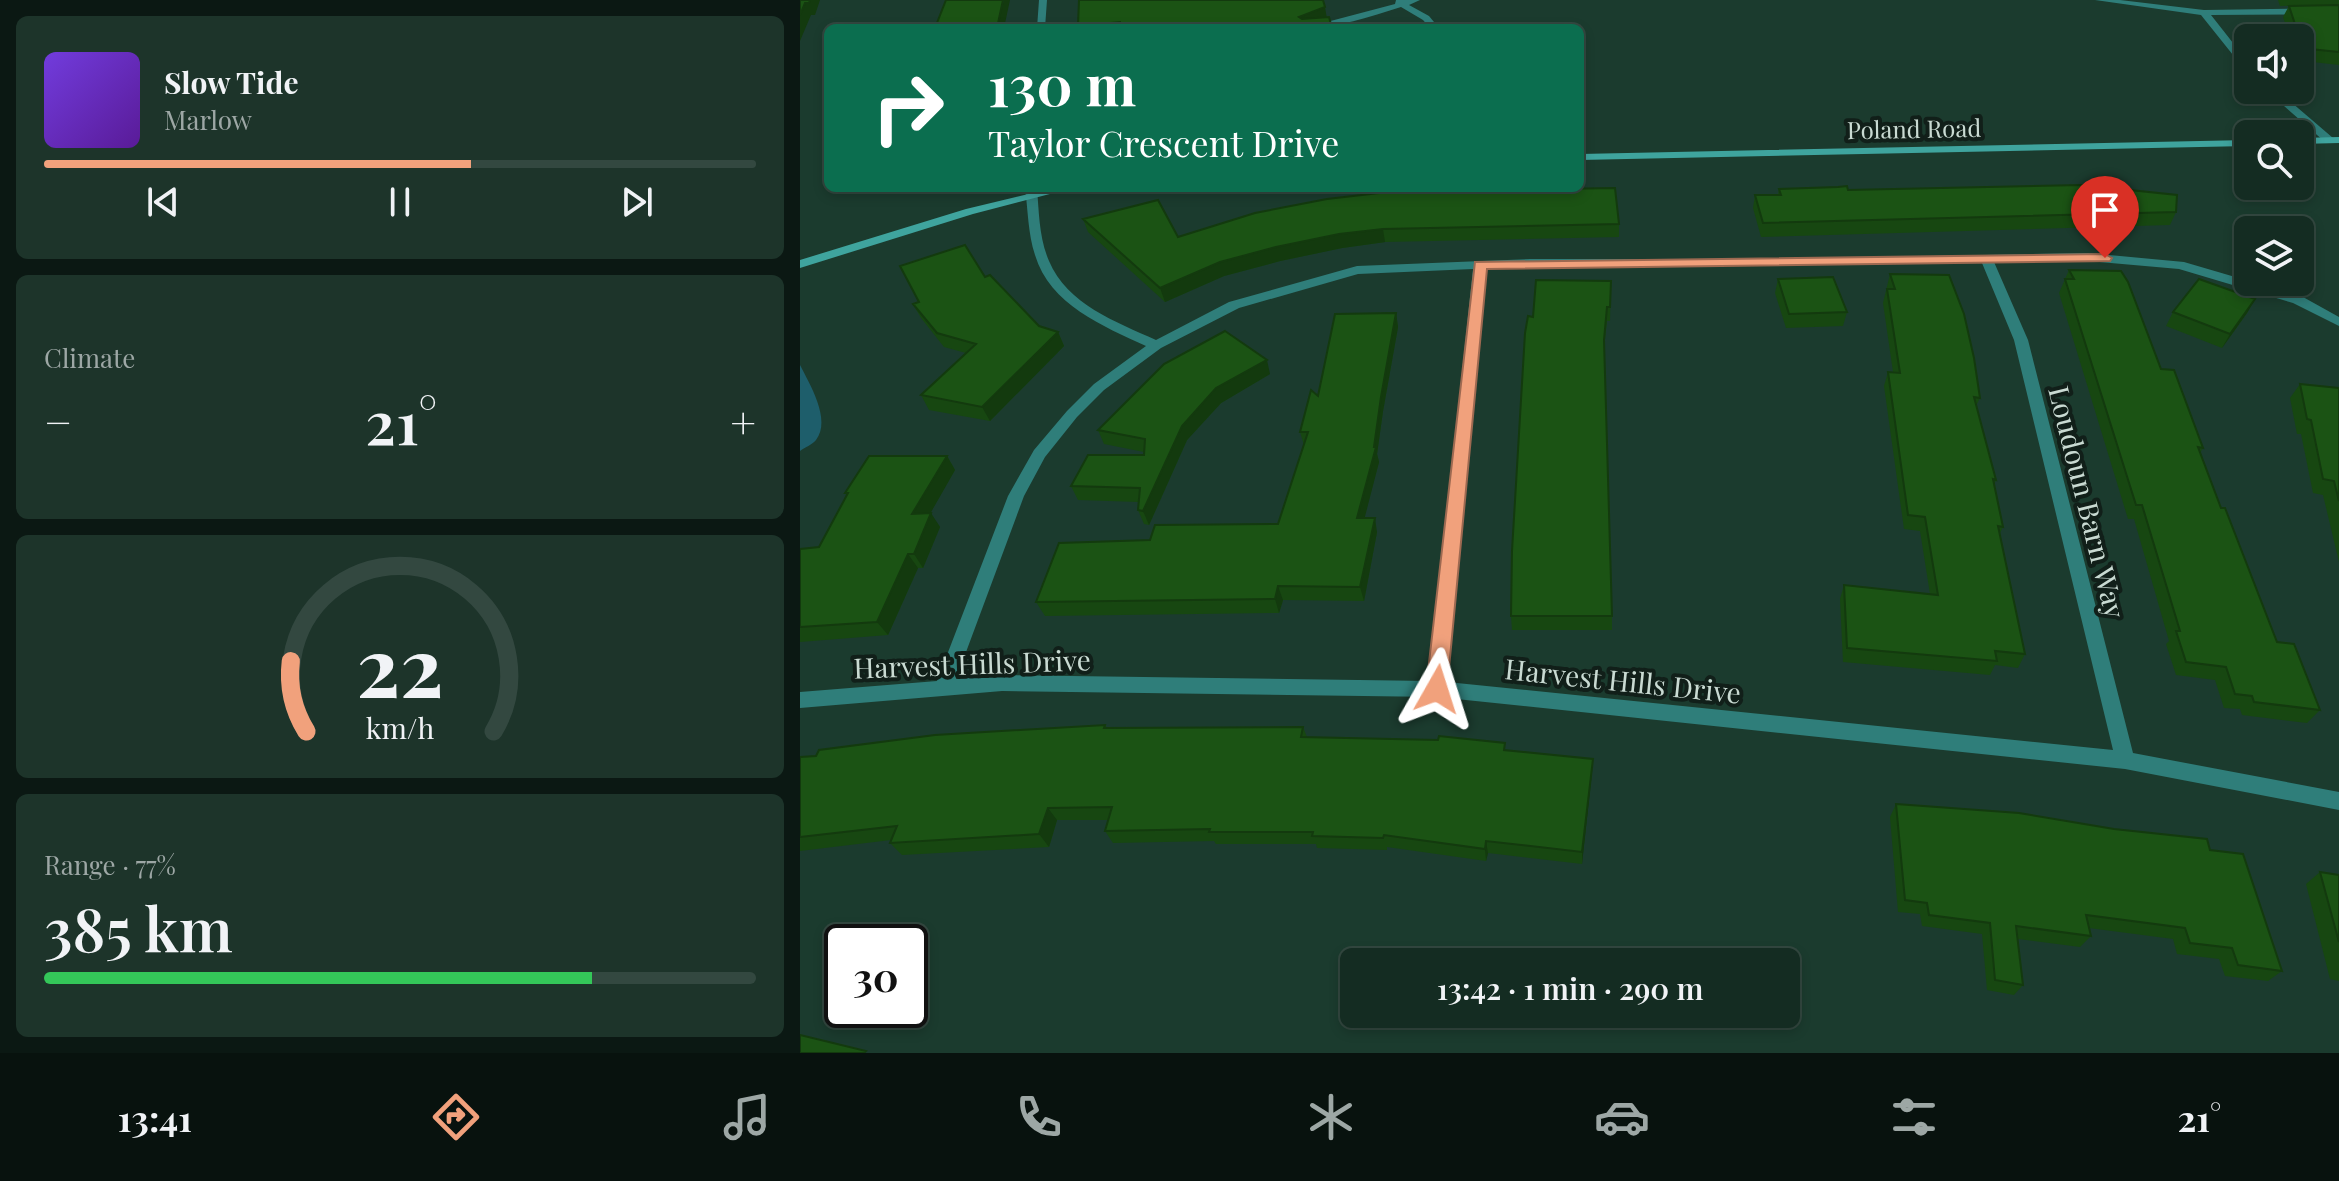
<!DOCTYPE html>
<meta charset="utf-8">
<style>
body{margin:0;font-family:"Playfair Display",serif;background:#1d342a;color:#f1f3f6;height:100vh;display:flex;flex-direction:column;font-size:30px;white-space:nowrap}
*{box-sizing:border-box;margin:0}
p{font-size:26px;color:#9da7a5}
.icon{flex:none;width:44px;height:44px;fill:none;stroke:currentColor;stroke-width:2;stroke-linecap:round;stroke-linejoin:round}
.map{position:relative;flex:1;overflow:hidden}
.drawer{display:flex;flex-direction:column;gap:16px;padding:16px;background:#0b1813;width:800px}
.drawer>*{flex:none}
.banner{position:absolute;left:24px;top:24px;width:760px;height:168px;border-radius:12px;box-shadow:0 4px 12px #0003,0 0 0 2px #334840;background:#0b6e4f;color:#fff;overflow:hidden}
.tools{position:absolute;left:1434px;top:24px;display:grid;gap:16px}
.tools a{display:grid;place-items:center;width:80px;height:80px;border-radius:12px;background:#142c22;box-shadow:0 4px 12px #0003,0 0 0 2px #334840;font-size:40px}
.speed{position:absolute;left:24px;top:924px;display:flex;gap:16px;font-size:40px;font-weight:700;text-align:center}
.speed>*{display:grid;place-content:center;width:104px;height:104px;border-radius:50%;background:#142c22;box-shadow:0 4px 12px #0003,0 0 0 2px #334840;line-height:1}
.speed .limit{border:4px solid #111;border-radius:12px;background:#fff;color:#111}
.pin{position:absolute;display:grid;place-items:center;width:68px;height:68px;color:#fff;margin:-82px -34px;border-radius:50% 50% 50% 0;rotate:-45deg;box-shadow:0 0 8px #0007}
.pin .icon{rotate:45deg}
.me{position:absolute;width:88px;margin:-44px;rotate:6deg;stroke-linejoin:round;filter:drop-shadow(0 0 6px #0008)}
.turn{display:flex;align-items:center;gap:28px;height:168px;padding:0 32px;font-size:36px}
.turn .icon{width:104px;height:104px;stroke-width:2.5}
.turn b{display:block;font-size:56px;line-height:68px}
.big{font-size:60px;font-weight:600;line-height:1.1}
.drawer .tile{flex:1;display:flex;flex-direction:column;justify-content:center;gap:12px;min-width:0;padding:0 28px;border-radius:12px;background:#1d342a}
.drawer .dial{align-items:center;gap:0}
.dial svg{height:208px;overflow:visible;fill:none;stroke:#334840;stroke-width:7;stroke-linecap:round;text-anchor:middle}
.dial text{fill:#f1f3f6;stroke:none}
.song{display:flex;align-items:center;gap:24px}
.cover{width:96px;height:96px;border-radius:12px;background:linear-gradient(135deg,hsl(260 70% 55%),hsl(270 70% 35%))}
.played{height:8px;border-radius:4px;background:linear-gradient(90deg,#f1a17c 60%,#334840 60%)}
.keys{display:flex;justify-content:space-around;direction:ltr}
.heat{display:flex;justify-content:space-between;align-items:center;font-size:44px;direction:ltr}
.charge{height:12px;border-radius:6px;background:linear-gradient(90deg,#34c759 77%,#334840 0)}
.trip{position:absolute;left:540px;top:948px;width:460px;height:80px;border-radius:12px;background:#142c22;box-shadow:0 4px 12px #0003,0 0 0 2px #334840;font-weight:600;line-height:80px;text-align:center}
.dock{display:flex;height:128px;justify-content:space-around;align-items:center;background:#08120e;color:#9da7a5}
.dock .icon{width:56px;height:56px}
.dock .active{color:#f1a17c}
.dock b{font-size:36px;color:#f1f3f6}
main{display:flex;flex:1;min-height:0}
.map>svg:first-child{display:block}
.water{fill:#1e5e6b}
.lines{fill:none;stroke-linecap:round;stroke-linejoin:round}
.street{fill:#2f7e7a;fill-rule:evenodd}
.secondary{fill:#3fa49e;fill-rule:evenodd}
.wall{fill:#174711}
.shaded-wall{fill:#133a0e}
.building{fill:#1b5314;stroke:#133a0e;stroke-width:2}
.route{fill:#f1a17c;stroke:#9d6951;stroke-width:2}
.labels{text-anchor:middle;dominant-baseline:central;stroke-width:8;stroke-linejoin:round;paint-order:stroke}
.far-street-label{font-size:24px;fill:#c9dad2;stroke:#111f19}
.street-label{font-size:28px;fill:#c9dad2;stroke:#111f19}
</style>
<main>
<section class="drawer">
<div class="tile">
<div class="song"><i class="cover"></i><div><b>Slow Tide</b><p>Marlow</p></div></div>
<div class="played"></div>
<div class="keys"><svg class="icon" aria-label="previous" viewBox="0 0 24 24"><path d="M18 5L8 12l10 7zM5 5v14"/></svg><svg class="icon" aria-label="pause" viewBox="0 0 24 24"><path d="M8 5v14M16 5v14"/></svg><svg class="icon" aria-label="next" viewBox="0 0 24 24"><path d="M6 5l10 7-10 7zM19 5v14"/></svg></div>
</div>
<div class="tile"><p>Climate</p>
<div class="heat"><a>−</a><b class="big">21°</b><a>+</a></div>
</div>
<div class="tile dial"><svg viewBox="0 0 100 80">
<path d="M14 69A42 42 0 1 1 86 69"/>
<path d="M14 69A42 42 0 0 1 8 42" stroke="#f1a17c"/>
<text x="50" y="56" font-size="32" font-weight="700">22</text>
<text x="50" y="72" font-size="11">km/h</text>
</svg></div>
<div class="tile"><p>Range · 77%</p><b class="big">385 km</b><div class="charge"></div></div>
</section>
<div class="map">
<svg width="1539" height="1053" viewBox="0 0 1539 1053">
<rect width="100%" height="100%" fill="#1b3b2e"/>
<path class="water" d="M 0,365 C 9,383 32,420 16,440 C 13,444 4,448 0,451 Z"/>
<g class="lines">
<path class="street" d="M 239,0 L 247,0 L 245,28 L 237,28 Z
M 596,0 L 620,0 L 609,5 L 629,16 L 639,28 L 630,28 L 623,20 L 601,7 C 569,17 538,28 504,28 L 595,4 Z
M 1295,0 L 1320,0 L 1404,10 L 1539,8 L 1539,14 L 1411,15 L 1448,62 L 1448,71 L 1445,70 L 1401,15 Z
M 1466,90 L 1477,90 L 1533,138 L 1533,142 L 1525,142 Z
M 225,188 L 237,188 C 239,212 239,238 249,261 C 267,304 316,322 356,340 L 429,302 L 557,266 L 730,259 L 981,259 L 1288,253 L 1384,262 L 1503,297 L 1539,317 L 1539,326 L 1493,303 L 1379,269 L 1288,261 L 1194,262 L 1228,340 L 1333,753 L 1539,792 L 1539,810 L 1325,769 L 637,697 L 202,691 L 0,708 L 0,692 L 137,681 L 208,496 L 234,450 L 267,411 L 294,384 L 346,346 C 303,326 250,305 235,255 C 228,234 228,210 225,188 ZM 1182,263 L 1214,340 L 1313,750 L 647,682 L 686,268 ZM 673,269 L 629,681 L 202,675 L 156,679 L 224,496 L 245,457 L 277,417 L 304,390 L 361,348 L 439,308 L 558,274 Z"/>
<path class="secondary" d="M 1539,137 L 1539,143 L 1500,144 L 1500,138 Z
M 1448,140 L 1448,146 L 780,160 L 780,154 Z
M 253,188 L 273,188 L 173,214 L 0,268 L 0,260 L 166,209 Z"/>
</g>
<path class="wall" d="M 1478,0 L 1539,0 L 1539,5 L 1480,6 Z
M 1539,5 L 1539,65 L 1504,61 L 1500,56 L 1500,38 L 1490,38 L 1483,17 L 1489,6 Z
M 979,189 L 1048,190 L 1376,212 L 1370,225 L 961,237 L 953,208 L 955,195 L 978,195 Z
M 455,213 L 819,224 L 819,237 L 585,242 L 542,248 L 480,261 L 424,276 L 365,302 L 288,232 L 283,219 L 378,237 Z
M 1269,270 L 1361,369 L 1403,448 L 1400,453 L 1421,508 L 1477,642 L 1520,710 L 1507,723 L 1442,715 L 1440,709 L 1424,708 L 1415,680 L 1376,675 L 1366,644 L 1369,641 L 1334,519 L 1328,519 L 1259,293 Z
M 1090,274 L 1180,398 L 1176,406 L 1196,480 L 1194,485 L 1203,527 L 1200,533 L 1225,654 L 1218,668 L 1195,665 L 1190,675 L 1043,662 L 1040,599 L 1044,585 L 1130,594 L 1120,531 L 1104,529 L 1084,386 L 1088,372 L 1093,372 L 1083,303 Z
M 185,277 L 239,326 L 258,332 L 264,346 L 190,421 L 129,410 L 121,395 L 166,353 L 144,347 L 121,318 L 113,304 Z
M 978,279 L 1047,312 L 1043,326 L 986,328 L 975,293 Z
M 811,281 L 810,321 L 807,321 L 804,347 L 812,616 L 812,630 L 712,630 L 711,616 L 733,317 Z
M 1455,299 L 1447,313 L 1422,348 L 1366,326 L 1373,312 Z
M 596,313 L 598,327 L 583,411 L 577,454 L 579,462 L 564,518 L 577,532 L 564,601 L 483,600 L 479,613 L 245,616 L 236,602 L 350,540 L 478,524 L 504,445 L 500,432 L 518,396 Z
M 470,374 L 421,403 L 387,440 L 349,525 L 344,524 L 338,510 L 339,502 L 278,500 L 271,486 L 344,455 L 344,452 L 304,444 L 298,430 Z
M 1500,384 L 1539,388 L 1539,562 L 1523,495 L 1513,493 L 1501,434 L 1497,434 L 1490,398 Z
M 147,456 L 155,470 L 130,513 L 140,527 L 123,568 L 118,568 L 88,635 L 0,642 L 0,549 L 19,547 L 47,496 L 45,493 Z
M 305,725 L 307,728 L 503,727 L 507,737 L 706,750 L 793,759 L 782,864 L 688,853 L 686,861 L 587,847 L 587,850 L 517,848 L 516,844 L 416,844 L 414,841 L 313,843 L 305,831 L 308,820 L 257,820 L 249,847 L 102,855 L 90,843 L 91,840 L 0,851 L 0,757 Z
M 1096,804 L 1410,850 L 1482,971 L 1468,981 L 1425,976 L 1419,959 L 1377,954 L 1373,939 L 1289,928 L 1291,936 L 1280,947 L 1218,939 L 1223,985 L 1214,995 L 1187,990 L 1182,934 L 1122,926 L 1120,914 L 1098,912 L 1090,817 Z
M 1520,872 L 1539,875 L 1539,981 L 1530,979 L 1506,884 Z"/>
<path class="shaded-wall" d="M 10,0 L 20,0 L 15,15 L 11,15 L 0,41 L 0,15 L 5,3 Z
M 204,0 L 210,0 L 204,28 L 197,28 Z
M 525,7 L 527,19 L 502,28 L 499,17 Z
M 320,22 L 322,28 L 279,28 L 278,26 Z
M 583,229 L 585,242 L 542,248 L 480,261 L 424,276 L 365,302 L 360,288 L 420,262 L 476,247 L 539,234 Z
M 1455,299 L 1447,313 L 1422,348 L 1430,334 Z
M 596,313 L 598,327 L 583,411 L 577,454 L 579,462 L 561,532 L 557,518 L 574,447 L 581,397 Z
M 258,332 L 264,346 L 190,421 L 182,407 Z
M 467,360 L 470,374 L 421,403 L 387,440 L 349,525 L 343,511 L 382,426 L 416,388 Z
M 147,456 L 155,470 L 122,528 L 112,514 Z
M 131,513 L 140,527 L 123,568 L 114,554 Z
M 575,518 L 577,532 L 564,601 L 560,587 Z
M 108,554 L 118,568 L 88,635 L 77,622 Z
M 478,586 L 483,600 L 479,613 L 475,599 Z
M 793,759 L 792,772 L 782,864 L 782,852 Z
M 248,808 L 257,820 L 249,847 L 239,834 Z
M 686,841 L 688,853 L 686,861 L 685,849 Z"/>
<path class="building" d="M 0,0 L 10,0 L 9,3 L 5,3 L 0,15 Z
M 146,0 L 203,0 L 197,28 L 135,28 Z
M 279,0 L 523,0 L 525,7 L 499,17 L 502,19 L 529,17 L 532,28 L 320,28 L 320,22 L 278,26 Z
M 1539,5 L 1539,52 L 1510,49 L 1498,33 L 1489,6 Z
M 1282,185 L 1377,195 L 1376,212 L 963,223 L 955,195 L 981,195 L 979,189 L 1038,187 L 1047,186 L 1048,190 Z
M 815,188 L 819,224 L 583,229 L 539,234 L 476,247 L 420,262 L 360,288 L 283,219 L 358,200 L 378,237 L 455,213 L 527,199 L 588,192 Z
M 165,245 L 185,277 L 190,275 L 239,326 L 258,332 L 182,407 L 121,395 L 176,344 L 137,333 L 113,304 L 119,302 L 100,266 Z
M 1269,270 L 1321,271 L 1328,282 L 1361,369 L 1374,370 L 1403,448 L 1398,447 L 1421,508 L 1425,508 L 1477,642 L 1494,644 L 1520,710 L 1454,702 L 1452,696 L 1435,694 L 1426,667 L 1386,662 L 1376,631 L 1380,631 L 1342,505 L 1336,505 L 1265,279 L 1274,279 Z
M 1090,274 L 1149,275 L 1164,314 L 1174,358 L 1180,398 L 1174,397 L 1196,480 L 1193,479 L 1203,527 L 1198,526 L 1225,654 L 1195,651 L 1197,661 L 1047,648 L 1044,585 L 1138,595 L 1125,517 L 1108,515 L 1088,372 L 1100,373 L 1087,289 L 1095,289 Z
M 1033,277 L 1047,312 L 989,314 L 978,279 Z
M 1399,279 L 1455,299 L 1430,334 L 1373,312 Z
M 736,280 L 811,281 L 810,307 L 807,307 L 804,340 L 812,616 L 711,616 L 712,551 L 725,333 L 728,316 L 733,317 Z
M 596,313 L 581,397 L 574,447 L 576,447 L 557,518 L 575,518 L 560,587 L 478,586 L 475,599 L 236,602 L 259,543 L 350,540 L 355,525 L 478,524 L 508,432 L 500,432 L 511,390 L 518,396 L 535,314 Z
M 425,331 L 467,360 L 416,388 L 382,426 L 343,511 L 338,510 L 340,488 L 271,486 L 288,455 L 344,455 L 345,439 L 298,430 L 364,364 Z
M 1500,384 L 1539,388 L 1539,501 L 1534,481 L 1523,479 L 1511,420 L 1507,419 Z
M 69,456 L 147,456 L 112,514 L 131,513 L 114,554 L 108,554 L 77,622 L 0,627 L 0,549 L 19,547 L 48,493 L 45,493 Z
M 305,725 L 304,728 L 503,727 L 501,737 L 638,740 L 639,736 L 705,743 L 704,750 L 793,759 L 782,852 L 686,841 L 685,849 L 584,835 L 583,838 L 512,836 L 513,832 L 409,832 L 410,829 L 305,831 L 312,807 L 248,808 L 239,834 L 90,843 L 97,826 L 0,837 L 0,757 L 16,756 L 19,750 L 135,735 Z
M 1096,804 L 1219,813 L 1314,829 L 1407,839 L 1410,850 L 1443,854 L 1482,971 L 1438,965 L 1432,948 L 1390,943 L 1385,928 L 1286,915 L 1291,936 L 1216,926 L 1223,985 L 1195,980 L 1190,923 L 1129,915 L 1127,903 L 1105,900 Z
M 1520,872 L 1539,875 L 1539,942 Z
M 0,1035 L 66,1051 L 64,1053 L 0,1053 Z"/>
<path class="route" d="M 1305,254 L 1312,258 L 1310,261 L 687,269 L 647,689 L 644,695 L 637,698 L 629,695 L 626,689 L 675,262 Z"/>
<g class="labels">
<g class="far-street-label">
<text transform="translate(1114 128) rotate(-1)">Poland Road</text>
</g>
<g class="street-label">
<text transform="translate(1288 502) rotate(76)">Loudoun Barn Way</text>
<text transform="translate(172 663) rotate(-2)">Harvest Hills Drive</text>
<text transform="translate(823 680) rotate(6)">Harvest Hills Drive</text>
</g>
</g>
</svg>
<div class="tools">
<a><svg class="icon" aria-label="sound" viewBox="0 0 24 24"><path d="M4 9h4l5-4v14l-5-4H4zM17 9q2 3 0 6"/></svg></a>
<a><svg class="icon" aria-label="search" viewBox="0 0 24 24"><circle cx="10" cy="10" r="6"/><path d="M15 15l6 6"/></svg></a>
<a><svg class="icon" aria-label="layers" viewBox="0 0 24 24"><path d="M12 4l9 5-9 5-9-5zM3 14l9 5 9-5"/></svg></a>
</div>
<div class="speed"><div class="limit">30</div></div>
<div class="pin" style="left:1305px;top:258px;background:#d93025"><svg class="icon" aria-label="arrive" viewBox="0 0 24 24"><path d="M6 21V4h12l-3 4 3 4H6"/></svg></div>
<svg class="me" style="left:637px;top:689px" viewBox="-20 -20 40 40"><path d="M0-17L14 15 0 8-14 15z" fill="#f1a17c" stroke="#fff" stroke-width="4"/></svg>
<div class="trip">13:42 · 1 min · 290 m</div>
<div class="banner">
<div class="turn"><svg class="icon" aria-label="right" viewBox="0 0 24 24"><path d="M7 20v-9h11M14 6l5 5-5 5"/></svg><div><b>130 m</b>Taylor Crescent Drive</div></div>
</div>
</div>
</main>
<nav class="dock">
<b>13:41</b>
<svg class="icon active" aria-label="directions" viewBox="0 0 24 24"><path d="M12 3l9 9-9 9-9-9zM9 14v-3h6M13 9l2 2-2 2"/></svg>
<svg class="icon" aria-label="music" viewBox="0 0 24 24"><path d="M9 18V5l10-2v13"/><circle cx="6" cy="18" r="3"/><circle cx="16" cy="16" r="3"/></svg>
<svg class="icon" aria-label="phone" viewBox="0 0 24 24"><path d="M5 4h4l2 5-3 2q2 4 5 5l2-3 5 2v4C11 20 4 13 5 4z"/></svg>
<svg class="icon" aria-label="climate" viewBox="0 0 24 24"><path d="M12 3v18M4 7l16 10M4 17L20 7"/></svg>
<svg class="icon" aria-label="car" viewBox="0 0 24 24"><path d="M5 17H2v-5l4-1 3-4h7l3 4 3 1v5h-3M9 17h6M6 11h13"/><circle cx="7" cy="17" r="2"/><circle cx="17" cy="17" r="2"/></svg>
<svg class="icon" aria-label="filters" viewBox="0 0 24 24"><path d="M4 7h16M4 17h16"/><circle cx="9" cy="7" r="2"/><circle cx="15" cy="17" r="2"/></svg>
<b>21°</b>
</nav>
